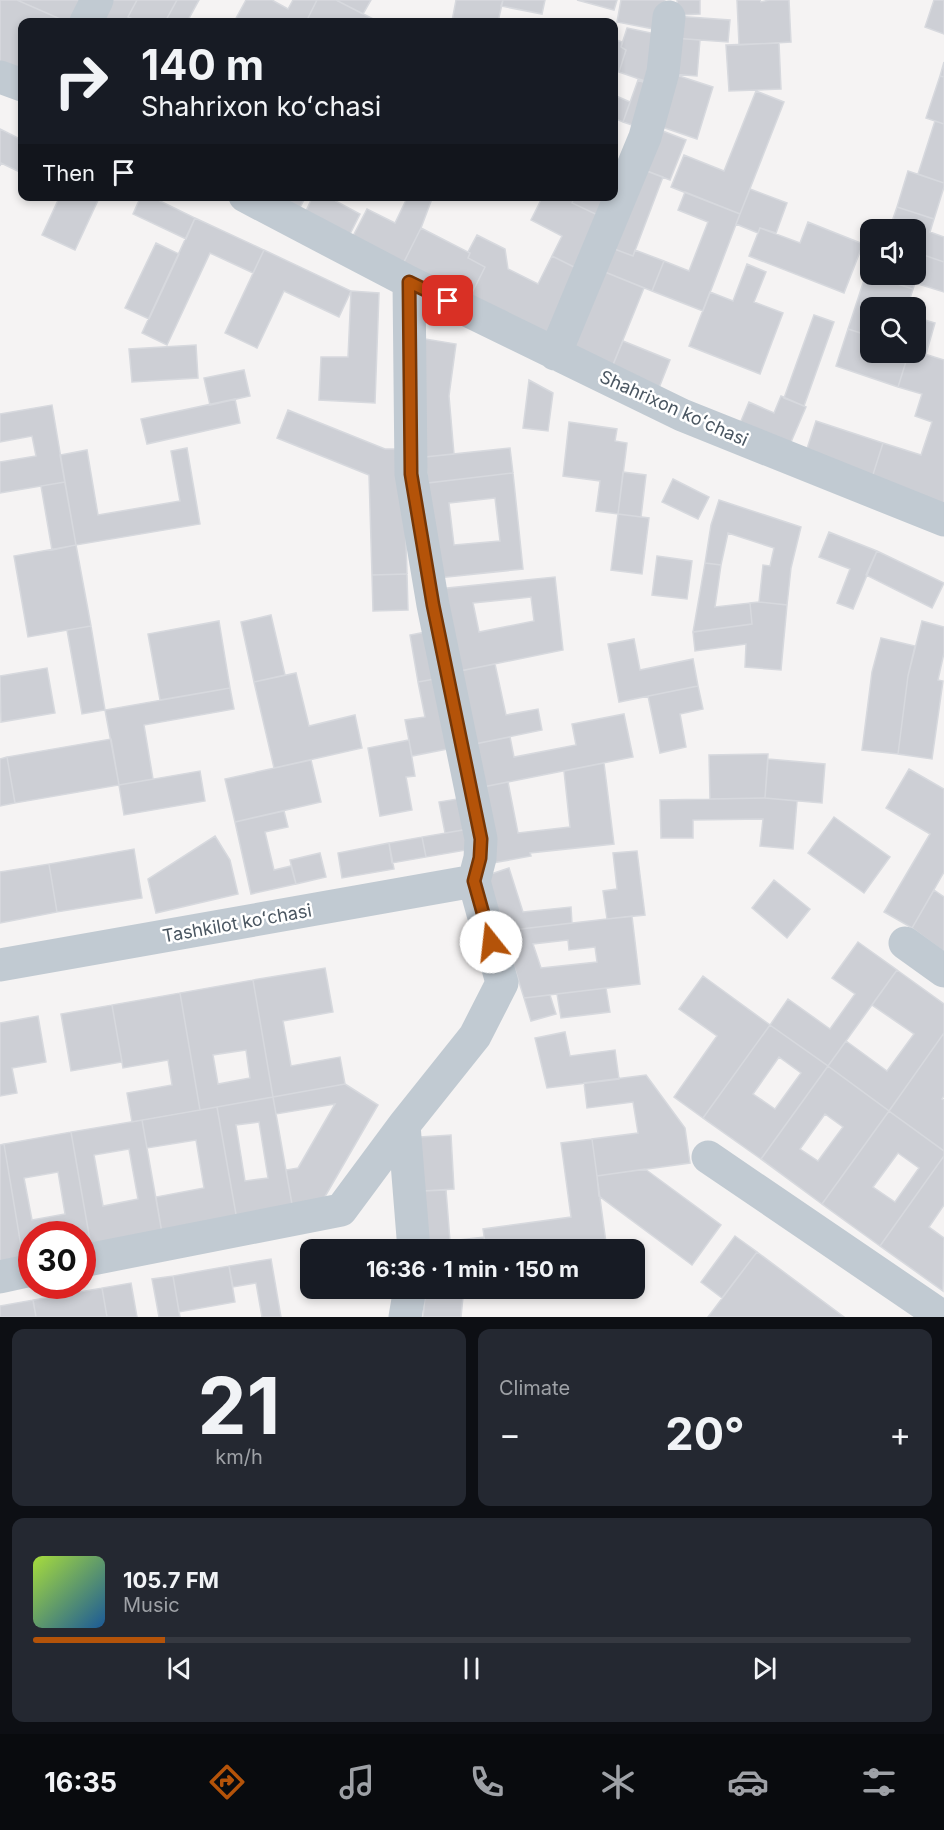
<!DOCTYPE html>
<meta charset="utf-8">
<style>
body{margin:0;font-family:Inter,sans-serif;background:#242831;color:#f1f3f6;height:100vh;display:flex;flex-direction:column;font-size:22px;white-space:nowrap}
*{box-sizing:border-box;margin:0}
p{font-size:20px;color:#9ea1a6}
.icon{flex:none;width:33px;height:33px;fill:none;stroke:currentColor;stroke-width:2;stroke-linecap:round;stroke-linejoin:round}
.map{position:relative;height:1317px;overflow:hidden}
.panel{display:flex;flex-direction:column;gap:12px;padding:12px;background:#0d0f14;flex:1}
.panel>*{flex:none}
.hud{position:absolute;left:18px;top:18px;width:600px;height:183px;border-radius:12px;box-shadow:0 3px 9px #0003;background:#171b24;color:#f1f3f6;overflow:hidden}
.controls{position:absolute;left:860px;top:219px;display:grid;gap:12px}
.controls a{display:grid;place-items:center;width:66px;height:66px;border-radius:12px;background:#171b24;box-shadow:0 3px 9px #0003;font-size:30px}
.speed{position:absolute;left:18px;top:1221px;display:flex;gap:12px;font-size:30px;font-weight:700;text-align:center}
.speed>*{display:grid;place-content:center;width:78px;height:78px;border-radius:50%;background:#171b24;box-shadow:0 3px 9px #0003;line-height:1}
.speed .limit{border:9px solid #d22;background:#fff;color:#111}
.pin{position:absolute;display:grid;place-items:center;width:51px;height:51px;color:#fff;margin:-26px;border-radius:12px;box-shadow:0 3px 9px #0006}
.me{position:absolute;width:66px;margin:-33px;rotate:344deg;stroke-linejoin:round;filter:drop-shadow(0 0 4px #0008)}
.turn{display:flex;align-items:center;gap:21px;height:126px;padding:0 24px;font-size:27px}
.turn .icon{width:78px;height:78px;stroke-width:2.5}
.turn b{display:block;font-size:42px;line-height:51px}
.then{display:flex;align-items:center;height:57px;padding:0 24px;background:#0003;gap:12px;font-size:22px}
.big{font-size:45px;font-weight:700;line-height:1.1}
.panel .widget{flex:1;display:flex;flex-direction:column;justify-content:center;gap:9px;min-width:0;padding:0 21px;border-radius:12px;background:#242831}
.panel .dial{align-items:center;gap:0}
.dial b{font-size:78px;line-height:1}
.song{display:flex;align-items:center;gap:18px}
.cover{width:72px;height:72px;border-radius:9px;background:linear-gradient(135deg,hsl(80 70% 55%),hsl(210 70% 35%))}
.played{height:6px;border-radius:3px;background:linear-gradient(90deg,#b45309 15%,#363941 15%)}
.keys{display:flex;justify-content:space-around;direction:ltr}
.heat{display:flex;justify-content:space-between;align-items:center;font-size:33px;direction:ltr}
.panel .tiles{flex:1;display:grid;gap:12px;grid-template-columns:1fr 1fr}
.widget:last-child{grid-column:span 2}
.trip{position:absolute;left:300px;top:1239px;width:345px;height:60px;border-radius:12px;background:#171b24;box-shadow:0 3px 9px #0003;font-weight:700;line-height:60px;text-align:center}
.dock{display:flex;height:96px;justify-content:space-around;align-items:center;background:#090b0e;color:#9ea1a6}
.dock .icon{width:42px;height:42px}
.dock .selected{color:#b45309}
.dock b{font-size:27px;color:#f1f3f6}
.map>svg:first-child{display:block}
.building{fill:#cdcfd5;stroke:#d7d9de;stroke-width:1.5;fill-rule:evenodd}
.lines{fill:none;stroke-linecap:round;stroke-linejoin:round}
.minor{stroke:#c1cad2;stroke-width:33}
.route-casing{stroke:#753606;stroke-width:15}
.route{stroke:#b45309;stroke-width:10}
.labels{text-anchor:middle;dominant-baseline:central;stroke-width:5;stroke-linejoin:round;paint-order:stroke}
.street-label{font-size:18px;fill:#4a5661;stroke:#fff}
</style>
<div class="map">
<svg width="944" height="1317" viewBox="0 0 944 1317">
<rect width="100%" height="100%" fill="#f5f3f3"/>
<path class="building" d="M 0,0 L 17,0 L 67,22 L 22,22 L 22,82 L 0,71 Z
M 17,0 L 88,0 L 77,22 L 67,22 Z
M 109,0 L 137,0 L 128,17 L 139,22 L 97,22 Z
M 137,0 L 177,0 L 165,22 L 139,22 L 128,17 Z
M 177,0 L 199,0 L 187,22 L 165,22 Z
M 246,0 L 272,0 L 288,9 L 293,0 L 317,0 L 306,22 L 234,22 Z
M 317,0 L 336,0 L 379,22 L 306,22 Z
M 336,0 L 371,0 L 363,14 Z
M 456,0 L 503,0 L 498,22 L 452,21 Z
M 503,0 L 545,0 L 542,14 L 501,6 Z
M 577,0 L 617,0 L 614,10 Z
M 621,0 L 665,0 L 659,30 L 617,22 Z
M 677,0 L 700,0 L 700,14 L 678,15 Z
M 737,0 L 760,0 L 761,2 L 769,0 L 789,0 L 791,42 L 739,45 Z
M 934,0 L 944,0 L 944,34 L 925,27 Z
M 675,16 L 730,20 L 728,42 L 673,38 Z
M 627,28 L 656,34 L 645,81 L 619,72 L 626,50 L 621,47 Z
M 673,38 L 700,40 L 697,76 L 670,74 Z
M 614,39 L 622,42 L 621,47 L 626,50 L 619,72 L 614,70 Z
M 779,43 L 781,89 L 729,91 L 726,45 Z
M 944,62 L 944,77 L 940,76 Z
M 673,74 L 713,87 L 697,139 L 656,125 Z
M 940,76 L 944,77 L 944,124 L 926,118 Z
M 638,80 L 653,86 L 638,127 L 623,122 Z
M 756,91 L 784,102 L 740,214 L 671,187 L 684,155 L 724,171 Z
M 614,95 L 630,102 L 623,122 L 614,118 Z
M 935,121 L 944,124 L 944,183 L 918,174 Z
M 655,128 L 686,140 L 670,180 L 639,168 Z
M 0,129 L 22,140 L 22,173 L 1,163 L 0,166 Z
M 639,168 L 663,177 L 633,256 L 609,247 Z
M 908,171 L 944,183 L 944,187 L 934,219 L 897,207 Z
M 750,189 L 787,203 L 776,233 L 760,228 L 758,233 L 736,224 Z
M 685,192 L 740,214 L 703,311 L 652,291 L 664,261 L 689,271 L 708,222 L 678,210 Z
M 60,196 L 100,196 L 75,250 L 42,235 Z
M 141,196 L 150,196 L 195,218 L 186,239 L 133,214 Z
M 262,196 L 306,196 L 296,215 Z
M 313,196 L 331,196 L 330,198 L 360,214 L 350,234 L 306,211 Z
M 408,196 L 433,196 L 421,228 L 401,268 L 350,242 L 367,209 L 395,223 Z
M 543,196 L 575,196 L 572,203 L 604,218 L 582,271 L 552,256 L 562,236 L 531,220 Z
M 575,196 L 613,196 L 604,218 L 572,203 Z
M 897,207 L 934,219 L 930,232 L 944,237 L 944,262 L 915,252 L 915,230 L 889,230 Z
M 195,218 L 264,250 L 253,273 L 210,253 L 167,345 L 142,333 Z
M 808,222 L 863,244 L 844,293 L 749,256 L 760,228 L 800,243 Z
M 421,228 L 470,253 L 468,258 L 485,267 L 468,301 L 401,268 Z
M 477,235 L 505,249 L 508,269 L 538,284 L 552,256 L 582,271 L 551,343 L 468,301 L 485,267 L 468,258 L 470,253 L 468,252 Z
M 156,243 L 179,254 L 149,319 L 125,308 Z
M 609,247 L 633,256 L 635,250 L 664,261 L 652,291 L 600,270 Z
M 264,250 L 351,291 L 339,317 L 284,291 L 257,348 L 225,333 Z
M 915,252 L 944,262 L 944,292 L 915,283 L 913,289 L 866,274 L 870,261 L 870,274 L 915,274 Z
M 747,264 L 766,272 L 754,302 L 783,313 L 760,374 L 689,346 L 710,292 L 733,301 Z
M 600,270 L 644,288 L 610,372 L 566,352 Z
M 866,274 L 913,289 L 907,308 L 870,308 L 870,336 L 848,329 Z
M 351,291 L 379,293 L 375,403 L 319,400 L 321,357 L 348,357 Z
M 814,315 L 834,322 L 804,406 L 784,398 Z
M 915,317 L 935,323 L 926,354 L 915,351 Z
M 848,329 L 870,336 L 870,352 L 909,352 L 898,387 L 836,366 Z
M 425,339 L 456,344 L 449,396 L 454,454 L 425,457 Z
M 623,341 L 670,360 L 657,393 L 610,372 Z
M 196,345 L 198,378 L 132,382 L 129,349 Z
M 915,351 L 944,360 L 944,508 L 870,484 L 883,443 L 921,455 L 932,422 L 915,416 L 922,394 L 898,387 L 909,352 L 915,352 Z
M 244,370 L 250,396 L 210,405 L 204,378 Z
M 529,380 L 553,393 L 548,431 L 523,428 Z
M 781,396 L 806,407 L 788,449 L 738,428 L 749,402 L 774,413 Z
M 235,399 L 240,423 L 147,444 L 141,419 Z
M 52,405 L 65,482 L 0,493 L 0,462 L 36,456 L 32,436 L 0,442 L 0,414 Z
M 288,410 L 385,449 L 403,449 L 407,574 L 372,575 L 369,475 L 277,438 Z
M 816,421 L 883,443 L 870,484 L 803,461 Z
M 569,422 L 617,429 L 615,441 L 627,443 L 618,514 L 596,511 L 600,481 L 563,476 Z
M 187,448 L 200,524 L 76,545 L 60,455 L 87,450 L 98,515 L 180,501 L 171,451 Z
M 510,448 L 513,473 L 428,483 L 425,457 Z
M 623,472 L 646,475 L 641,517 L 618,514 Z
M 513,473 L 523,569 L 438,578 L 428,483 ZM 495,498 L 500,541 L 454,545 L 449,503 Z
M 673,479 L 709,497 L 698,519 L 662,502 Z
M 65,482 L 76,545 L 52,550 L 41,486 Z
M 719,500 L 801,527 L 791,568 L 787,605 L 759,602 L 763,565 L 770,566 L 774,548 L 728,533 L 721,565 L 705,563 L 711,525 Z
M 618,514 L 649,518 L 642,574 L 611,570 Z
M 829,532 L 877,551 L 853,609 L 837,603 L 850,569 L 819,557 Z
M 76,545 L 91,626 L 28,637 L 14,556 Z
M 877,551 L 944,583 L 932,608 L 866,575 Z
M 657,556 L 692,561 L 687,599 L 652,595 Z
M 705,563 L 721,565 L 715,607 L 750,603 L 752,624 L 693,632 Z
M 407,574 L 408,610 L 373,611 L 372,575 Z
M 555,577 L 563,650 L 455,672 L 438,589 ZM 531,597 L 534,621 L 479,632 L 473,603 Z
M 759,602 L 787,605 L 781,670 L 745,667 L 746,644 L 695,651 L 693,632 L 752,624 L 750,603 Z
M 271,615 L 285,675 L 254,682 L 241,622 Z
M 219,621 L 230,688 L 160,700 L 148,634 Z
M 922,621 L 944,627 L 944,653 L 938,680 L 943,681 L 932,759 L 898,754 L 908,676 Z
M 91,626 L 105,710 L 82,714 L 67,630 Z
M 431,631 L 440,678 L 418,682 L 410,635 Z
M 881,638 L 915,646 L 908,676 L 898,754 L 862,750 L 872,672 Z
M 634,639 L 640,670 L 693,659 L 698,686 L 619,702 L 608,644 Z
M 495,664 L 506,715 L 538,709 L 542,730 L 470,745 L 455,672 Z
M 47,668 L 55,713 L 1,722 L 0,676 Z
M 296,673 L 309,726 L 355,715 L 362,748 L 274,768 L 254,682 Z
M 440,678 L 453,748 L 412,756 L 405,720 L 425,717 L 418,682 Z
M 698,686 L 703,709 L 680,714 L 686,747 L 660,753 L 648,696 Z
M 230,688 L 234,709 L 144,725 L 153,779 L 119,785 L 105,710 Z
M 624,714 L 633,757 L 478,788 L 470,745 L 510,737 L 514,757 L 576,745 L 572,724 Z
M 111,739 L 119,785 L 15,803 L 7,757 Z
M 409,740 L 415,776 L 406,777 L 412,810 L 380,816 L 368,748 Z
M 768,754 L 765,798 L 710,799 L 709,755 Z
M 7,757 L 15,803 L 0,806 L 0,759 Z
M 768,759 L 825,764 L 822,803 L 765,798 Z
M 311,760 L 321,802 L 235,822 L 225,779 Z
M 604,763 L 614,844 L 530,853 L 531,856 L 493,863 L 478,788 L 508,782 L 518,833 L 570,827 L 564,771 Z
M 909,769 L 944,789 L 944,872 L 912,928 L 884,912 L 930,834 L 886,808 Z
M 200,771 L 205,801 L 124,815 L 119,785 Z
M 463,798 L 469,829 L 445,833 L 439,802 Z
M 765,798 L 797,801 L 793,849 L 760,846 L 763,819 L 693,820 L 693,838 L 661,838 L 660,800 Z
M 284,811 L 288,827 L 265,832 L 274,870 L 291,866 L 296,884 L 251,894 L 235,822 Z
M 834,817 L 890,857 L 864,893 L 808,853 Z
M 469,829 L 472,849 L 426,857 L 422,837 Z
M 215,836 L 230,860 L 238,894 L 156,913 L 148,879 Z
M 422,837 L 426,857 L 392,863 L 389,843 Z
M 389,843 L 394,869 L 342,878 L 338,853 Z
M 134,849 L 142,898 L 57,912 L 49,864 Z
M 637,851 L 645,915 L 607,919 L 603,891 L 617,889 L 613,853 Z
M 320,853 L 326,877 L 296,884 L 290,860 Z
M 49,864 L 57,912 L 0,923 L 0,872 Z
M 509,868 L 523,912 L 571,907 L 572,923 L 503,931 L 485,876 Z
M 774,880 L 810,909 L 787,938 L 752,908 Z
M 934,890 L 944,897 L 944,952 L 912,928 Z
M 632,916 L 640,984 L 524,998 L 503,931 ZM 568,940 L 569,950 L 595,947 L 597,962 L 541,968 L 533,944 Z
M 858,942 L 897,970 L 828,1066 L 770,1025 L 788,999 L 830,1029 L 855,994 L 832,978 Z
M 325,968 L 333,1012 L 283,1021 L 291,1066 L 340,1057 L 345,1084 L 273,1097 L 253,980 Z
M 897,970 L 944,1004 L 944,1033 L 889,1111 L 828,1066 L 846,1041 L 887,1071 L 914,1034 L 872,1005 Z
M 703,976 L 770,1025 L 703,1118 L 674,1097 L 717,1036 L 679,1009 Z
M 253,980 L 273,1097 L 200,1110 L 180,993 ZM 246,1050 L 250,1078 L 218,1084 L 213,1055 Z
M 606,988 L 610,1012 L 561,1018 L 557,994 Z
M 180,993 L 200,1110 L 132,1122 L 127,1093 L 172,1085 L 168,1060 L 123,1068 L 112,1005 Z
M 550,995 L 556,1014 L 531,1021 L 524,998 Z
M 112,1005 L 122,1062 L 71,1071 L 61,1014 Z
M 38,1016 L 46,1062 L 12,1068 L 17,1093 L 0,1096 L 0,1023 Z
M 770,1025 L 828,1066 L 761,1159 L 703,1118 ZM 779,1057 L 801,1073 L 775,1109 L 753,1094 Z
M 565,1032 L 570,1056 L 615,1050 L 619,1079 L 547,1088 L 535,1038 Z
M 944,1033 L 944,1096 L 942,1099 L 944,1100 L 944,1151 L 889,1111 Z
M 828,1066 L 889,1111 L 822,1204 L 761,1159 ZM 825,1114 L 843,1127 L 818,1161 L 800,1149 Z
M 646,1075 L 685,1128 L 690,1163 L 597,1176 L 592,1139 L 638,1133 L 633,1102 L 587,1108 L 584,1083 Z
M 345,1084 L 378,1105 L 319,1207 L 293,1210 L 286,1170 L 298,1168 L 335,1104 L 276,1114 L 273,1097 Z
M 273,1097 L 293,1210 L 237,1220 L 217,1107 ZM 259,1122 L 268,1178 L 245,1181 L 236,1125 Z
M 217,1107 L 237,1220 L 162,1233 L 156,1197 L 204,1188 L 196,1140 L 147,1148 L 142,1120 Z
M 889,1111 L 944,1151 L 944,1156 L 880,1246 L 822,1204 ZM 898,1153 L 919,1168 L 895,1202 L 873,1187 Z
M 142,1120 L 162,1233 L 91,1246 L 71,1132 ZM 129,1149 L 138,1199 L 103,1206 L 94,1155 Z
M 71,1132 L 91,1246 L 82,1247 L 82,1234 L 32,1234 L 32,1256 L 23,1258 L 4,1144 ZM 58,1172 L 65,1214 L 32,1220 L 24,1178 Z
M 451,1135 L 454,1189 L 423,1191 L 420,1137 Z
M 592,1139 L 607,1250 L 486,1250 L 483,1229 L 571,1217 L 561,1143 Z
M 4,1144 L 23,1258 L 0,1262 L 0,1145 Z
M 944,1156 L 944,1205 L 929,1227 L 944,1238 L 943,1291 L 880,1246 Z
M 645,1169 L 721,1225 L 692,1265 L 599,1196 L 597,1176 Z
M 446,1190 L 450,1241 L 484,1237 L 486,1250 L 427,1250 L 423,1191 Z
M 735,1236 L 757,1252 L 722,1298 L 701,1282 Z
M 757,1252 L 844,1317 L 708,1317 Z
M 271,1259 L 281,1317 L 262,1317 L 256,1283 L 233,1287 L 229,1266 Z
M 229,1266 L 235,1302 L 179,1312 L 173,1276 Z
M 173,1276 L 180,1317 L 159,1317 L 152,1279 Z
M 131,1283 L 137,1317 L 107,1317 L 102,1288 Z
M 102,1288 L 107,1317 L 36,1317 L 33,1300 Z
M 426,1288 L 510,1288 L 510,1290 L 463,1297 L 461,1317 L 423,1317 Z
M 33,1300 L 36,1317 L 0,1317 L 0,1306 Z"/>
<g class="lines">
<path class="minor" d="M 86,22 L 97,0
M 0,77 L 22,85
M 245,196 L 409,282 L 682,415 L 944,520
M 409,282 L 411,474 L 433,605 L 481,839 L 480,858 L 474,881 L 502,983 L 475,1036 L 404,1125 L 414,1250
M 555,354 L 645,137 L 663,72 L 669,17
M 905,943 L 944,971
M 0,965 L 474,881
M 708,1157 L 943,1317
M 82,1261 L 341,1210 L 404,1125
M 0,1277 L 32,1270
M 405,1317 L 410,1288"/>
</g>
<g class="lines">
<g class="route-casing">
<path id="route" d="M 448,301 L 409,282 L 411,474 L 433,605 L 481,839 L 480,858 L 474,881 L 491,942"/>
</g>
<use href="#route" class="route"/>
</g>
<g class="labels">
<g class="street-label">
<text transform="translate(674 408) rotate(24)">Shahrixon koʻchasi</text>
<text transform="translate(237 923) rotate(-10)">Tashkilot koʻchasi</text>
</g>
</g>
</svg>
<div class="controls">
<a><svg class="icon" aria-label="sound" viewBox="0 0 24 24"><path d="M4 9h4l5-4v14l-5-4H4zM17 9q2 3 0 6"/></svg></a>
<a><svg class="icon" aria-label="search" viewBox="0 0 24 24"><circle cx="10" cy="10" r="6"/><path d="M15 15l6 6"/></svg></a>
</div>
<div class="speed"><div class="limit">30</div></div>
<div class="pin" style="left:448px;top:301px;background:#d93025"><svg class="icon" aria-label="arrive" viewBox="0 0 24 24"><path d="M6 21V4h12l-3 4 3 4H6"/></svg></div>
<svg class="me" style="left:491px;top:942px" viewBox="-20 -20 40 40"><circle r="19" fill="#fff"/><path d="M0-13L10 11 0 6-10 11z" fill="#b45309"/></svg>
<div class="trip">16:36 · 1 min · 150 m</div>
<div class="hud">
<div class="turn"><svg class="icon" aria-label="right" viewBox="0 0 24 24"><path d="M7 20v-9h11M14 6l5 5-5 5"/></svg><div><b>140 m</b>Shahrixon koʻchasi</div></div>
<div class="then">Then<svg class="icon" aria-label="arrive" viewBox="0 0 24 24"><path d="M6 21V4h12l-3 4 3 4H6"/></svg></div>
</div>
</div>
<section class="panel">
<div class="tiles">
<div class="widget dial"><b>21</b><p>km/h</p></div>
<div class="widget"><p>Climate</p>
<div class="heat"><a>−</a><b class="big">20°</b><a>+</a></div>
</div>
<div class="widget">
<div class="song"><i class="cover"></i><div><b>105.7 FM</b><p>Music</p></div></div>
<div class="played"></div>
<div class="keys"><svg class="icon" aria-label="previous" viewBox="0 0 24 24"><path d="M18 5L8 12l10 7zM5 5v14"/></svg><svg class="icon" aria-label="pause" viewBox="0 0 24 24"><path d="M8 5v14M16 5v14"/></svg><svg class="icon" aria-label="next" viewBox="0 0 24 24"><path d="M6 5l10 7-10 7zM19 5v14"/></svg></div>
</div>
</div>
</section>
<nav class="dock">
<b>16:35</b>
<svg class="icon selected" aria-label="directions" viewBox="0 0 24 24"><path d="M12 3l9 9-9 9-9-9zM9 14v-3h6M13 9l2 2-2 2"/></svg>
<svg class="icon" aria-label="music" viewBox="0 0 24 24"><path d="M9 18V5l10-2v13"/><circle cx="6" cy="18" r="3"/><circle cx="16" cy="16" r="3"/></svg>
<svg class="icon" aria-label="phone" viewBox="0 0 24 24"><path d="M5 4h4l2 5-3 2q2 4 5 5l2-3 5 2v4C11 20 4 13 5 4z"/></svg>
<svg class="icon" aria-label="climate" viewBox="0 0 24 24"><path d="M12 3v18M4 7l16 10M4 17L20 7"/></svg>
<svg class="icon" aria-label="car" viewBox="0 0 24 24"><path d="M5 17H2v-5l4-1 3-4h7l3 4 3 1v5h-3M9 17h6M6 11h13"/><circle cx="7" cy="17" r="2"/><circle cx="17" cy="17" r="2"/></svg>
<svg class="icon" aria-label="filters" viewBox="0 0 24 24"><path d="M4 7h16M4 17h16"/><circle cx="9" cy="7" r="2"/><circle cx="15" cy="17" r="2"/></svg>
</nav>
